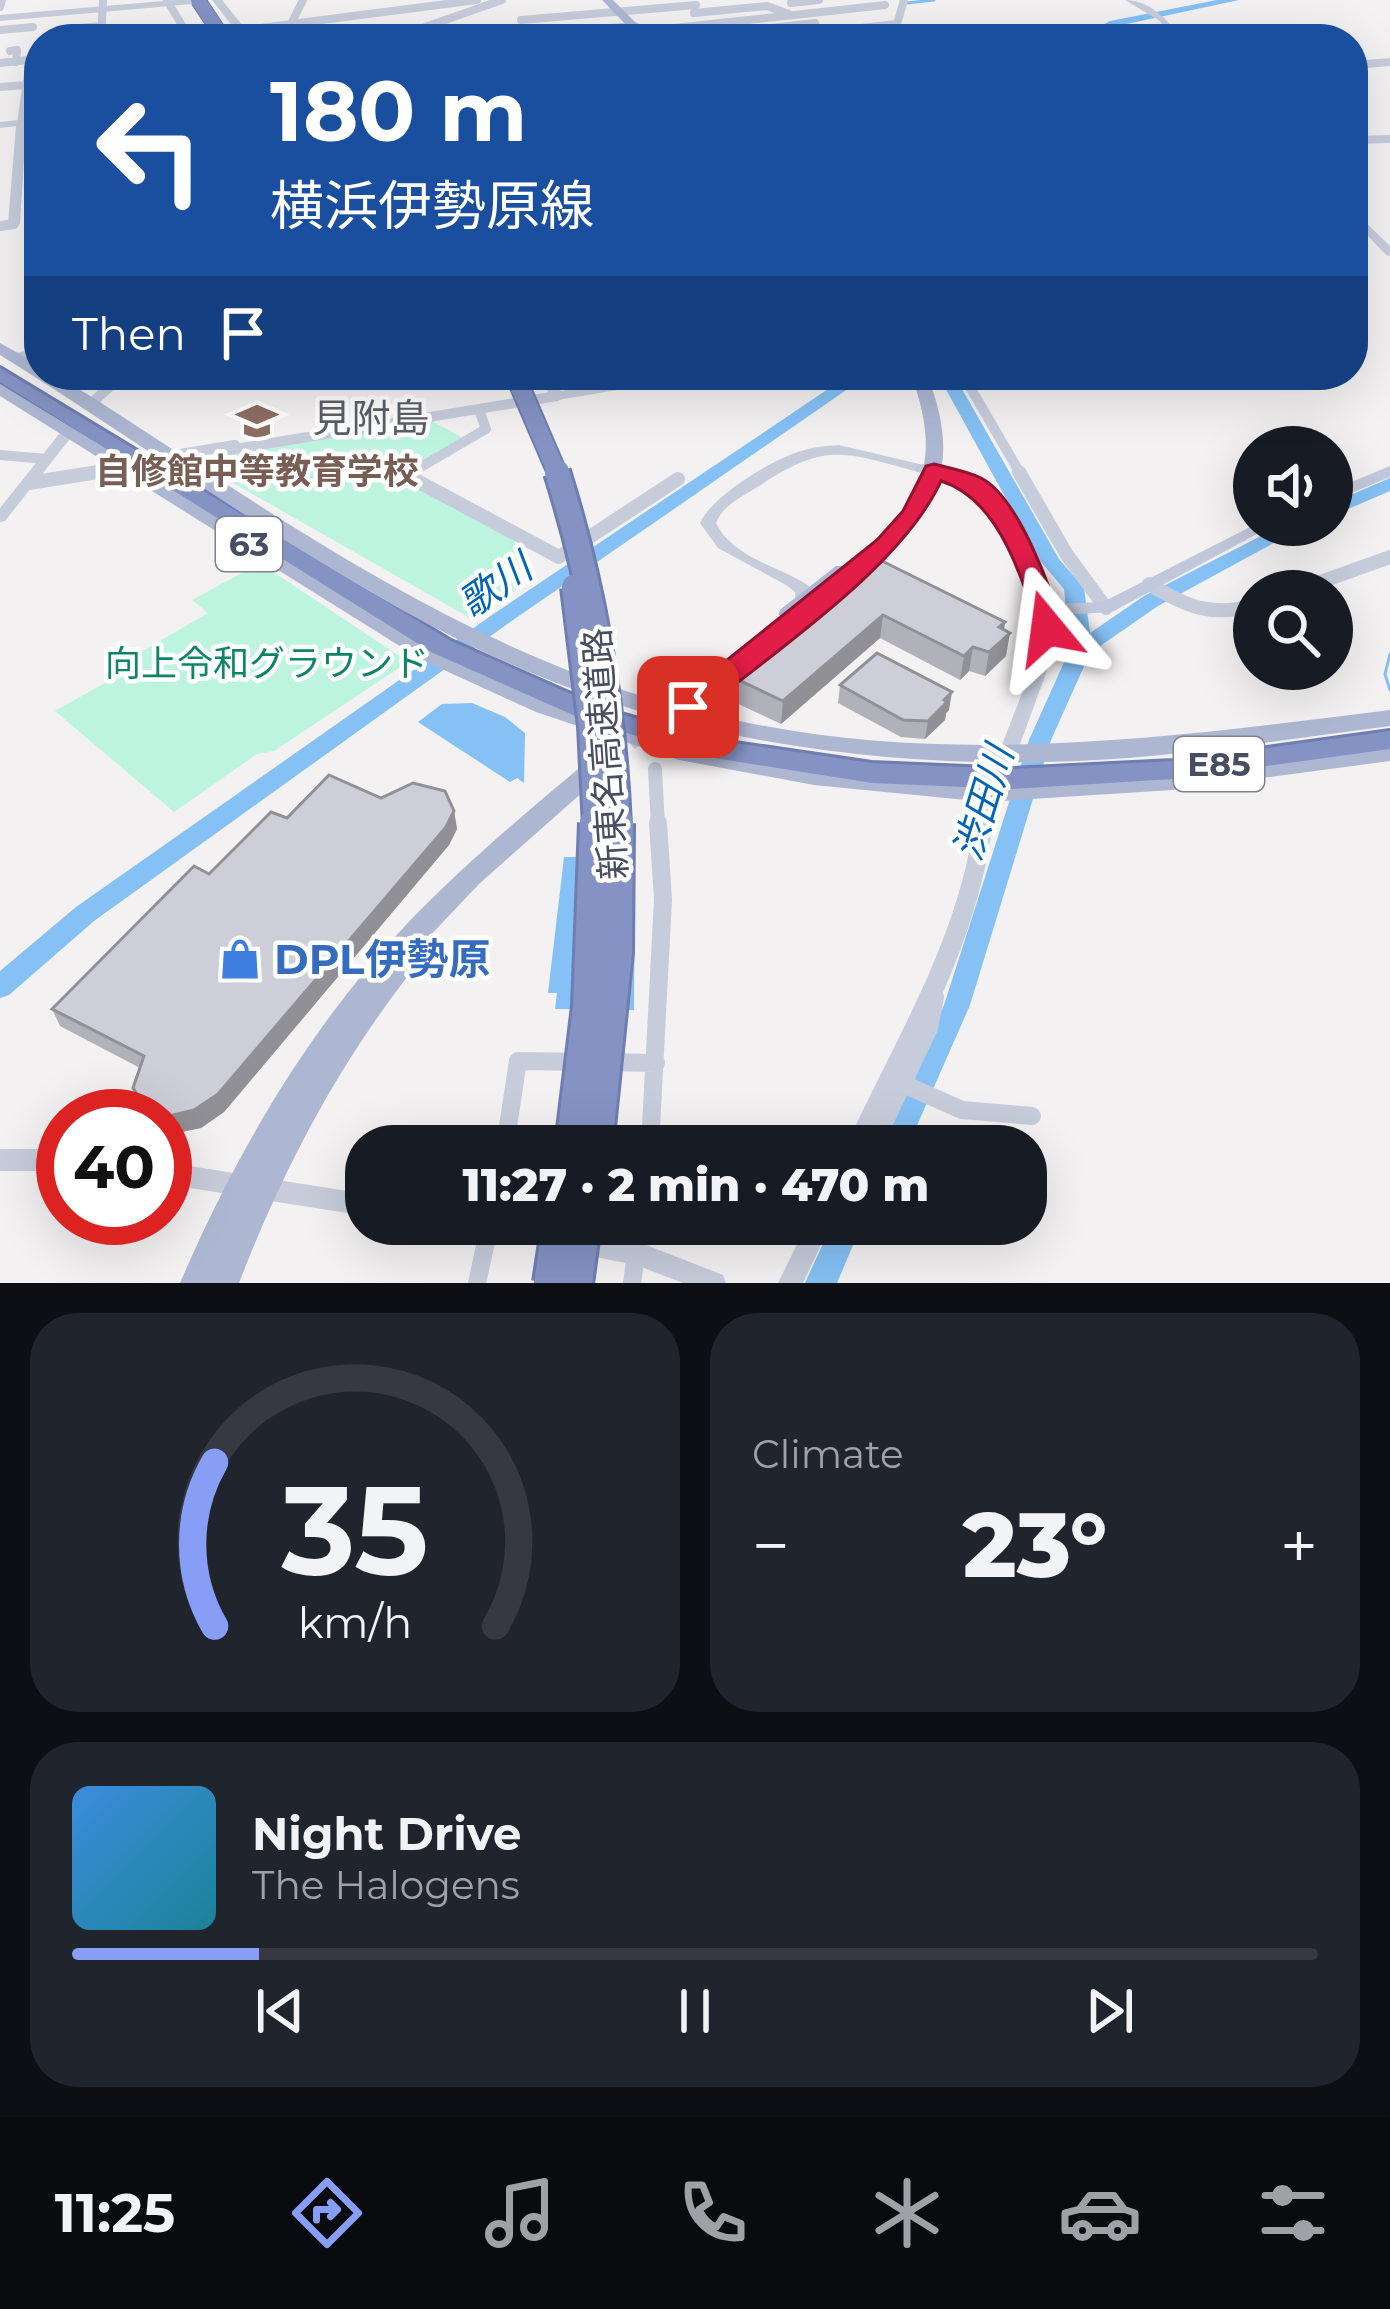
<!DOCTYPE html>
<meta charset="utf-8">
<style>
body{margin:0;font-family:Montserrat,"Noto Sans JP",sans-serif;background:#20242c;color:#f1f3f6;height:100vh;display:flex;flex-direction:column;font-size:45px;white-space:nowrap}
*{box-sizing:border-box;margin:0}
p{font-size:39px;color:#9ea1a6}
.icon{flex:none;width:66px;height:66px;fill:none;stroke:currentColor;stroke-width:2;stroke-linecap:round;stroke-linejoin:round}
.map{position:relative;height:1283px;overflow:hidden}
.details{display:flex;flex-direction:column;gap:30px;padding:30px;background:#0d0f14;flex:1}
.details>*{flex:none}
.banner{position:absolute;left:24px;top:24px;width:1344px;height:366px;border-radius:48px;box-shadow:0 12px 48px #0002;background:#1a4fa0;color:#fff;overflow:hidden}
.buttons{position:absolute;left:1233px;top:426px;display:grid;gap:24px}
.buttons a{display:grid;place-items:center;width:120px;height:120px;border-radius:50%;background:#171b24;box-shadow:0 12px 48px #0002;font-size:60px}
.speed{position:absolute;left:36px;top:1089px;display:flex;gap:24px;font-size:60px;font-weight:700;text-align:center}
.speed>*{display:grid;place-content:center;width:156px;height:156px;border-radius:50%;background:#171b24;box-shadow:0 12px 48px #0002;line-height:1}
.speed .limit{border:18px solid #d22;background:#fff;color:#111}
.pin{position:absolute;display:grid;place-items:center;width:102px;height:102px;color:#fff;margin:-51px;border-radius:24px;box-shadow:0 6px 18px #0006}
.me{position:absolute;width:132px;margin:-66px;rotate:344deg;stroke-linejoin:round;filter:drop-shadow(0 0 9px #0008)}
.turn{display:flex;align-items:center;gap:42px;height:252px;padding:0 48px;font-size:54px}
.turn .icon{width:156px;height:156px;stroke-width:2.5}
.turn b{display:block;font-size:84px;line-height:102px}
.then{display:flex;align-items:center;height:114px;padding:0 48px;background:#0003;gap:24px;font-size:45px}
.big{font-size:90px;font-weight:800;line-height:1.1}
.details .widget{flex:1;display:flex;flex-direction:column;justify-content:center;gap:18px;min-width:0;padding:0 42px;border-radius:48px;background:#20242c}
.details .dial{align-items:center;gap:0}
.dial svg{height:312px;overflow:visible;fill:none;stroke:#363941;stroke-width:7;stroke-linecap:round;text-anchor:middle}
.dial text{fill:#f1f3f6;stroke:none}
.song{display:flex;align-items:center;gap:36px}
.cover{width:144px;height:144px;border-radius:18px;background:linear-gradient(135deg,hsl(210 70% 55%),hsl(190 70% 35%))}
.played{height:12px;border-radius:6px;background:linear-gradient(90deg,#889df6 15%,#363941 15%)}
.keys{display:flex;justify-content:space-around;direction:ltr}
.heat{display:flex;justify-content:space-between;align-items:center;font-size:66px;direction:ltr}
.details .tiles{flex:1;display:grid;gap:30px;grid-template-columns:1fr 1fr}
.widget:last-child{grid-column:span 2}
.trip{position:absolute;left:345px;top:1125px;width:702px;height:120px;border-radius:48px;background:#171b24;box-shadow:0 12px 48px #0002;font-weight:800;line-height:120px;text-align:center}
.tabs{display:flex;height:192px;justify-content:space-around;align-items:center;background:#090b0e;color:#9ea1a6}
.tabs .icon{width:84px;height:84px}
.tabs .on{color:#889df6}
.tabs b{font-size:54px;color:#f1f3f6}
.map>svg:first-child{display:block}
.green{fill:#bcf4e0}
.water{fill:#85c1f5}
.lines{fill:none;stroke-linecap:round;stroke-linejoin:round}
.stream{stroke:#85c1f5;stroke-width:3}
.river{fill:#85c1f5;fill-rule:evenodd}
.primary-tunnel{stroke:#d1d0d4;stroke-width:21;stroke-dasharray:21 10;stroke-linecap:butt}
.motorway-casing{stroke:#6f7eb0;stroke-width:6}
.minor-far3{stroke:#c6ccda;stroke-width:8}
.minor-far2{stroke:#c6ccda;stroke-width:10}
.minor-far1{stroke:#c6ccda;stroke-width:14}
.minor{stroke:#c6ccda;stroke-width:18}
.tertiary{fill:#c6ccda;fill-rule:evenodd}
.secondary{fill:#c2c8db;fill-rule:evenodd}
.primary{fill:#aeb7d2;fill-rule:evenodd}
.motorway{fill:#8493c4;fill-rule:evenodd}
.motorway-bridge-far3-casing{stroke:#6f7eb0;stroke-width:16;stroke-linecap:butt}
.motorway-bridge-far2-casing{stroke:#6f7eb0;stroke-width:22;stroke-linecap:butt}
.motorway-bridge-far1-casing{stroke:#6f7eb0;stroke-width:30;stroke-linecap:butt}
.motorway-bridge-casing{stroke:#6f7eb0;stroke-width:38;stroke-linecap:butt}
.motorway-bridge-far3{stroke:#8493c4;stroke-width:14}
.motorway-bridge-far2{stroke:#8493c4;stroke-width:18}
.motorway-bridge-far1{stroke:#8493c4;stroke-width:24}
.motorway-bridge{stroke:#8493c4;stroke-width:32}
.wall{fill:#b0b1b9}
.shaded-wall{fill:#909096}
.building{fill:#cdced7;stroke:#909096;stroke-width:3}
.route{fill:#e11d48;stroke:#92132f;stroke-width:3}
.labels{text-anchor:middle;dominant-baseline:central;stroke-width:9;stroke-linejoin:round;paint-order:stroke}
.shield{fill:#fff;stroke:#7e8390;stroke-width:3}
.shield-label{font-size:33px;font-weight:bold;fill:#474e61}
.education-label{font-size:36px;font-weight:bold;fill:#785e54;stroke:#fff}
.park-label{font-size:36px;fill:#0e8567;stroke:#fff}
.street-label{font-size:36px;fill:#474e61;stroke:#fff}
.neighbourhood-label{font-size:39px;fill:#5d5f67;stroke:#fff}
.water-label{font-size:39px;font-style:italic;fill:#0064ba;stroke:#fff}
.near-shop-label{font-size:42px;font-weight:bold;fill:#366cbe;stroke:#fff;text-anchor:start}
</style>
<div class="map">
<svg width="1390" height="1283" viewBox="0 0 1390 1283">
<rect width="100%" height="100%" fill="#f3f1f1"/>
<path class="green" d="M 430,420 L 465,439 L 403,474 L 514,538 L 523,585 L 472,619 L 191,459 Z
M 260,563 L 408,662 L 274,751 L 257,754 L 174,812 L 55,711 L 135,666 L 129,659 L 208,613 L 192,600 Z"/>
<path class="water" d="M 472,703 L 505,717 L 525,733 L 524,783 L 517,778 L 510,782 L 418,722 L 442,704 Z
M 564,857 L 635,857 L 634,1010 L 555,1009 L 557,993 L 548,993 Z"/>
<g class="lines">
<path class="stream" d="M 907,3 L 934,0
M 1390,654 L 1385,674 L 1390,690"/>
<path class="river" d="M 1217,0 L 1239,0 L 1117,26 L 1091,39 L 1076,39 L 1110,21 Z
M 83,375 L 122,375 L 114,380 L 71,387 L 63,382 Z
M 849,375 L 868,375 L 506,625 L 94,921 L 9,995 L 0,998 L 0,971 L 76,907 L 492,615 Z
M 938,375 L 954,375 L 1059,559 L 1084,588 L 1090,633 L 1144,596 L 1282,525 L 1307,525 L 1158,606 L 1090,653 L 1051,740 L 970,1005 L 908,1146 L 878,1146 L 944,1005 L 1029,740 L 1070,649 L 1064,589 L 1041,562 Z
M 1390,478 L 1390,491 L 1332,516 L 1332,503 Z
M 832,1224 L 862,1224 L 837,1283 L 805,1283 Z"/>
<path class="primary-tunnel" d="M 628,741 L 674,703"/>
<g class="motorway-casing">
<path id="motorway" d="M 0,368 L 451,641 L 607,710 L 708,739 L 872,763 L 1012,769 L 1173,761 L 1390,731 L 1390,749 L 1173,779 L 1012,789 L 872,783 L 708,757 L 589,722 L 433,653 L 0,382 Z"/>
</g>
<path class="minor-far3" d="M 167,0 L 190,39
M 217,0 L 248,39
M 791,3 L 819,0
M 0,7 L 2,0
M 694,13 L 767,6 L 789,14
M 521,20 L 696,5
M 292,22 L 303,0
M 0,30 L 33,27
M 58,30 L 102,26
M 101,39 L 103,0
M 175,39 L 477,0
M 391,39 L 502,0
M 477,39 L 635,26
M 673,39 L 665,29 L 885,5
M 676,39 L 815,23
M 763,39 L 897,24 L 904,0
M 863,39 L 894,36
M 10,51 L 17,50 L 16,62
M 0,63 L 37,59
M 1353,65 L 1390,62
M 0,87 L 39,84
M 21,123 L 30,60
M 1353,140 L 1390,139"/>
<path class="minor-far2" d="M 0,226 L 14,224
M 16,358 L 29,355 L 39,362
M 74,375 L 87,375
M 963,375 L 1021,475
M 91,404 L 122,375
M 229,450 L 557,396
M 0,455 L 47,459
M 174,455 L 235,445
M 78,475 L 113,470
M 407,475 L 486,429 L 479,410"/>
<path class="minor-far1" d="M 411,472 L 406,475 L 559,557 L 678,479
M 1019,472 L 1067,555 L 1106,608
M 29,483 L 98,472
M 1149,584 C 1185,606 1212,618 1254,605
M 1295,591 L 1390,557
M 655,769 L 658,826"/>
<path class="minor" d="M 607,1062 L 656,1063
M 903,1084 L 962,1110 L 1032,1116
M 505,1146 L 518,1061 L 585,1062
M 650,1146 L 663,900 L 658,823
M 873,1146 L 929,1028 L 935,997
M 477,1283 L 490,1224
M 632,1283 L 640,1224"/>
<path class="tertiary" d="M 175,0 L 208,0 L 204,3 L 0,21 L 0,15 Z
M 1125,0 C 1150,0 1168,20 1181,39 L 1173,39 L 1160,21 Z
M 39,118 L 39,124 L 26,125 L 20,224 L 14,227 L 8,224 L 16,126 L 0,128 L 0,122 Z
M 1353,210 L 1390,246 L 1390,256 L 1386,255 L 1353,220 Z
M 539,375 L 553,375 L 561,391 L 660,375 L 691,375 L 684,379 L 557,400 L 552,399 Z
M 68,428 L 75,432 L 73,435 L 5,521 L 0,522 L 0,508 L 63,429 Z
M 839,445 L 928,466 L 930,469 L 923,473 C 847,454 829,439 759,486 C 743,496 723,505 716,523 C 733,558 779,566 809,586 L 810,602 L 802,607 L 796,606 L 795,592 L 786,585 L 718,548 L 700,523 C 713,495 771,460 801,451 C 813,447 826,446 839,445 Z
M 1045,605 L 1053,610 L 1049,665 L 1016,755 L 1013,760 L 1001,760 L 998,755 L 1033,665 L 1037,610 Z
M 986,786 L 993,788 L 995,793 C 989,921 924,1033 869,1146 L 846,1146 C 900,1028 968,926 977,793 L 979,788 Z
M 0,1149 L 63,1149 L 63,1171 L 0,1171 Z
M 165,1162 L 366,1194 L 366,1216 L 165,1184 Z
M 472,1224 L 544,1224 L 636,1241 L 723,1275 L 726,1283 L 683,1283 L 636,1265 L 484,1235 L 476,1232 Z
M 807,1224 L 831,1224 L 803,1283 L 778,1283 Z"/>
<path class="secondary" d="M 923,464 C 942,467 963,470 979,480 C 1016,501 1039,565 1052,604 L 1103,602 L 1254,525 L 1274,525 L 1112,612 L 1045,616 L 1036,610 C 1024,571 1003,504 965,485 C 950,477 933,476 917,472 L 915,469 L 917,466 Z
M 1390,466 L 1390,477 L 1332,501 L 1332,490 Z"/>
<path class="primary" d="M 602,0 L 613,0 L 652,39 L 640,39 Z
M 0,343 L 39,365 L 39,375 L 57,375 C 255,499 448,646 677,706 L 784,619 L 778,614 L 781,609 L 836,566 L 850,566 C 921,508 944,463 911,375 L 927,375 C 969,481 925,524 846,590 L 831,590 L 809,607 L 815,613 L 812,618 L 697,711 C 926,771 1159,739 1390,710 L 1390,726 C 1303,737 1216,751 1128,758 C 910,774 687,747 488,654 C 316,573 161,455 0,355 Z
M 0,384 L 438,650 L 552,702 L 681,744 L 814,769 L 986,784 L 1172,774 L 1390,745 L 1390,761 L 1172,790 L 986,802 L 814,785 L 679,760 L 536,712 L 422,660 L 0,396 Z
M 603,753 L 611,755 L 614,761 L 611,767 L 479,884 L 407,960 L 412,968 L 408,976 C 335,1070 282,1172 239,1283 L 180,1283 C 236,1153 307,1031 404,927 C 463,865 529,810 595,755 Z"/>
<use href="#motorway" class="motorway"/>
<g class="motorway-bridge-far3-casing">
<path id="motorway-bridge-far3" d="M 198,0 L 224,39"/>
</g>
<g class="motorway-bridge-far2-casing">
<path id="motorway-bridge-far2" d="M 515,375 L 558,475"/>
</g>
<g class="motorway-bridge-far1-casing">
<path id="motorway-bridge-far1" d="M 557,472 C 594,589 613,704 618,826
M 574,587 L 591,726 L 596,826"/>
</g>
<g class="motorway-bridge-casing">
<path id="motorway-bridge" d="M 572,1146 L 589,1007 L 596,823
M 596,1146 L 616,952 L 617,823
M 550,1283 L 559,1224
M 576,1283 L 584,1224"/>
</g>
<use href="#motorway-bridge-far3" class="motorway-bridge-far3"/>
<use href="#motorway-bridge-far2" class="motorway-bridge-far2"/>
<use href="#motorway-bridge-far1" class="motorway-bridge-far1"/>
<use href="#motorway-bridge" class="motorway-bridge"/>
</g>
<path class="wall" d="M 874,557 L 1005,622 L 1004,630 L 1006,656 L 985,676 L 969,671 L 960,680 L 880,638 L 781,724 L 728,699 L 728,675 Z
M 840,685 L 949,710 L 946,713 L 945,720 L 925,739 L 901,737 L 838,703 Z
M 454,811 L 457,829 L 449,845 L 224,1112 L 201,1128 L 176,1133 L 165,1131 L 165,1116 L 148,1116 L 133,1088 L 140,1068 L 60,1026 L 52,1009 L 209,874 L 287,818 Z"/>
<path class="shaded-wall" d="M 883,615 L 880,638 L 781,724 L 783,701 Z
M 1005,622 L 1002,641 L 1010,633 L 1006,656 L 985,676 L 989,652 L 999,627 Z
M 973,647 L 969,671 L 960,680 L 964,656 Z
M 952,692 L 949,710 L 946,713 L 945,720 L 925,739 L 928,721 Z
M 454,811 L 457,829 L 449,845 L 224,1112 L 201,1128 L 176,1133 L 169,1116 Z"/>
<path class="building" d="M 874,557 L 1005,622 L 999,627 L 1010,633 L 989,652 L 973,647 L 964,656 L 883,615 L 783,701 L 728,675 Z
M 877,653 L 952,692 L 944,700 L 947,702 L 928,721 L 903,720 L 840,685 Z
M 329,775 L 381,798 L 413,783 L 445,791 L 454,811 L 446,827 L 218,1094 L 194,1110 L 169,1116 L 149,1112 L 133,1088 L 144,1056 L 52,1009 L 194,866 L 209,874 L 271,812 L 287,818 Z"/>
<path class="route" d="M 934,464 C 949,468 967,471 981,478 C 1018,497 1052,589 1061,628 L 1057,635 L 1037,635 C 1030,620 1031,604 1025,589 C 1010,546 986,495 941,481 C 902,567 773,652 698,714 L 677,714 L 673,707 L 677,700 L 877,540 L 903,511 L 926,466 Z"/>
<defs>
<g id="school-bare" transform="scale(3.24)"><path d="M0-5L7-2L0 1L-7-2ZM-4 1L0 2.5L4 1V4Q0 6-4 4Z" fill="#8d6e63" stroke="#fff" stroke-width="2.5" paint-order="stroke"/></g>
<g id="shop-bare" transform="scale(3.24)"><path d="M-5-2.5h2.3a2.7 3.5 0 0 1 5.4 0H5L5.5 6h-11ZM-1.5-2.5h3a1.5 2.3 0 0 0-3 0Z" fill="#3f7fe0" stroke="#fff" stroke-width="2.5" paint-order="stroke"/></g>
</defs>
<g fill-rule="evenodd">
<use href="#school-bare" x="257" y="421"/>
<use href="#shop-bare" x="240" y="959"/>
</g>
<g class="labels">
<g class="shield">
<rect x="216" y="517" width="66" height="54" rx="9"/>
<rect x="1174" y="737" width="90" height="54" rx="9"/>
</g>
<g class="shield-label">
<text x="249" y="544">63</text>
<text x="1219" y="764">E85</text>
</g>
<g class="education-label">
<text x="257" y="471">自修館中等教育学校</text>
</g>
<g class="park-label">
<text x="267" y="663">向上令和グラウンド</text>
</g>
<g class="street-label">
<text transform="translate(605 754) rotate(-94)">新東名高速道路</text>
</g>
<g class="neighbourhood-label">
<text x="371" y="418">見附島</text>
</g>
<g class="water-label">
<text transform="translate(495 585) rotate(-35)">歌川</text>
<text transform="translate(983 803) rotate(-73)">渋田川</text>
</g>
<g class="near-shop-label">
<text x="274" y="959">DPL伊勢原</text>
</g>
</g>
</svg>
<div class="buttons">
<a><svg class="icon" aria-label="sound" viewBox="0 0 24 24"><path d="M4 9h4l5-4v14l-5-4H4zM17 9q2 3 0 6"/></svg></a>
<a><svg class="icon" aria-label="search" viewBox="0 0 24 24"><circle cx="10" cy="10" r="6"/><path d="M15 15l6 6"/></svg></a>
</div>
<div class="speed"><div class="limit">40</div></div>
<div class="pin" style="left:688px;top:707px;background:#d93025"><svg class="icon" aria-label="arrive" viewBox="0 0 24 24"><path d="M6 21V4h12l-3 4 3 4H6"/></svg></div>
<svg class="me" style="left:1047px;top:628px" viewBox="-20 -20 40 40"><path d="M0-17L14 15 0 8-14 15z" fill="#e11d48" stroke="#fff" stroke-width="4"/></svg>
<div class="trip">11:27 · 2 min · 470 m</div>
<div class="banner">
<div class="turn"><svg class="icon" aria-label="left" viewBox="0 0 24 24"><path d="M17 20v-9H6M10 6l-5 5 5 5"/></svg><div><b>180 m</b>横浜伊勢原線</div></div>
<div class="then">Then<svg class="icon" aria-label="arrive" viewBox="0 0 24 24"><path d="M6 21V4h12l-3 4 3 4H6"/></svg></div>
</div>
</div>
<section class="details">
<div class="tiles">
<div class="widget dial"><svg viewBox="0 0 100 80">
<path d="M14 69A42 42 0 1 1 86 69"/>
<path d="M14 69A42 42 0 0 1 14 27" stroke="#889df6"/>
<text x="50" y="56" font-size="32" font-weight="700">35</text>
<text x="50" y="72" font-size="11">km/h</text>
</svg></div>
<div class="widget"><p>Climate</p>
<div class="heat"><a>−</a><b class="big">23°</b><a>+</a></div>
</div>
<div class="widget">
<div class="song"><i class="cover"></i><div><b>Night Drive</b><p>The Halogens</p></div></div>
<div class="played"></div>
<div class="keys"><svg class="icon" aria-label="previous" viewBox="0 0 24 24"><path d="M18 5L8 12l10 7zM5 5v14"/></svg><svg class="icon" aria-label="pause" viewBox="0 0 24 24"><path d="M8 5v14M16 5v14"/></svg><svg class="icon" aria-label="next" viewBox="0 0 24 24"><path d="M6 5l10 7-10 7zM19 5v14"/></svg></div>
</div>
</div>
</section>
<nav class="tabs">
<b>11:25</b>
<svg class="icon on" aria-label="directions" viewBox="0 0 24 24"><path d="M12 3l9 9-9 9-9-9zM9 14v-3h6M13 9l2 2-2 2"/></svg>
<svg class="icon" aria-label="music" viewBox="0 0 24 24"><path d="M9 18V5l10-2v13"/><circle cx="6" cy="18" r="3"/><circle cx="16" cy="16" r="3"/></svg>
<svg class="icon" aria-label="phone" viewBox="0 0 24 24"><path d="M5 4h4l2 5-3 2q2 4 5 5l2-3 5 2v4C11 20 4 13 5 4z"/></svg>
<svg class="icon" aria-label="climate" viewBox="0 0 24 24"><path d="M12 3v18M4 7l16 10M4 17L20 7"/></svg>
<svg class="icon" aria-label="car" viewBox="0 0 24 24"><path d="M5 17H2v-5l4-1 3-4h7l3 4 3 1v5h-3M9 17h6M6 11h13"/><circle cx="7" cy="17" r="2"/><circle cx="17" cy="17" r="2"/></svg>
<svg class="icon" aria-label="filters" viewBox="0 0 24 24"><path d="M4 7h16M4 17h16"/><circle cx="9" cy="7" r="2"/><circle cx="15" cy="17" r="2"/></svg>
</nav>
